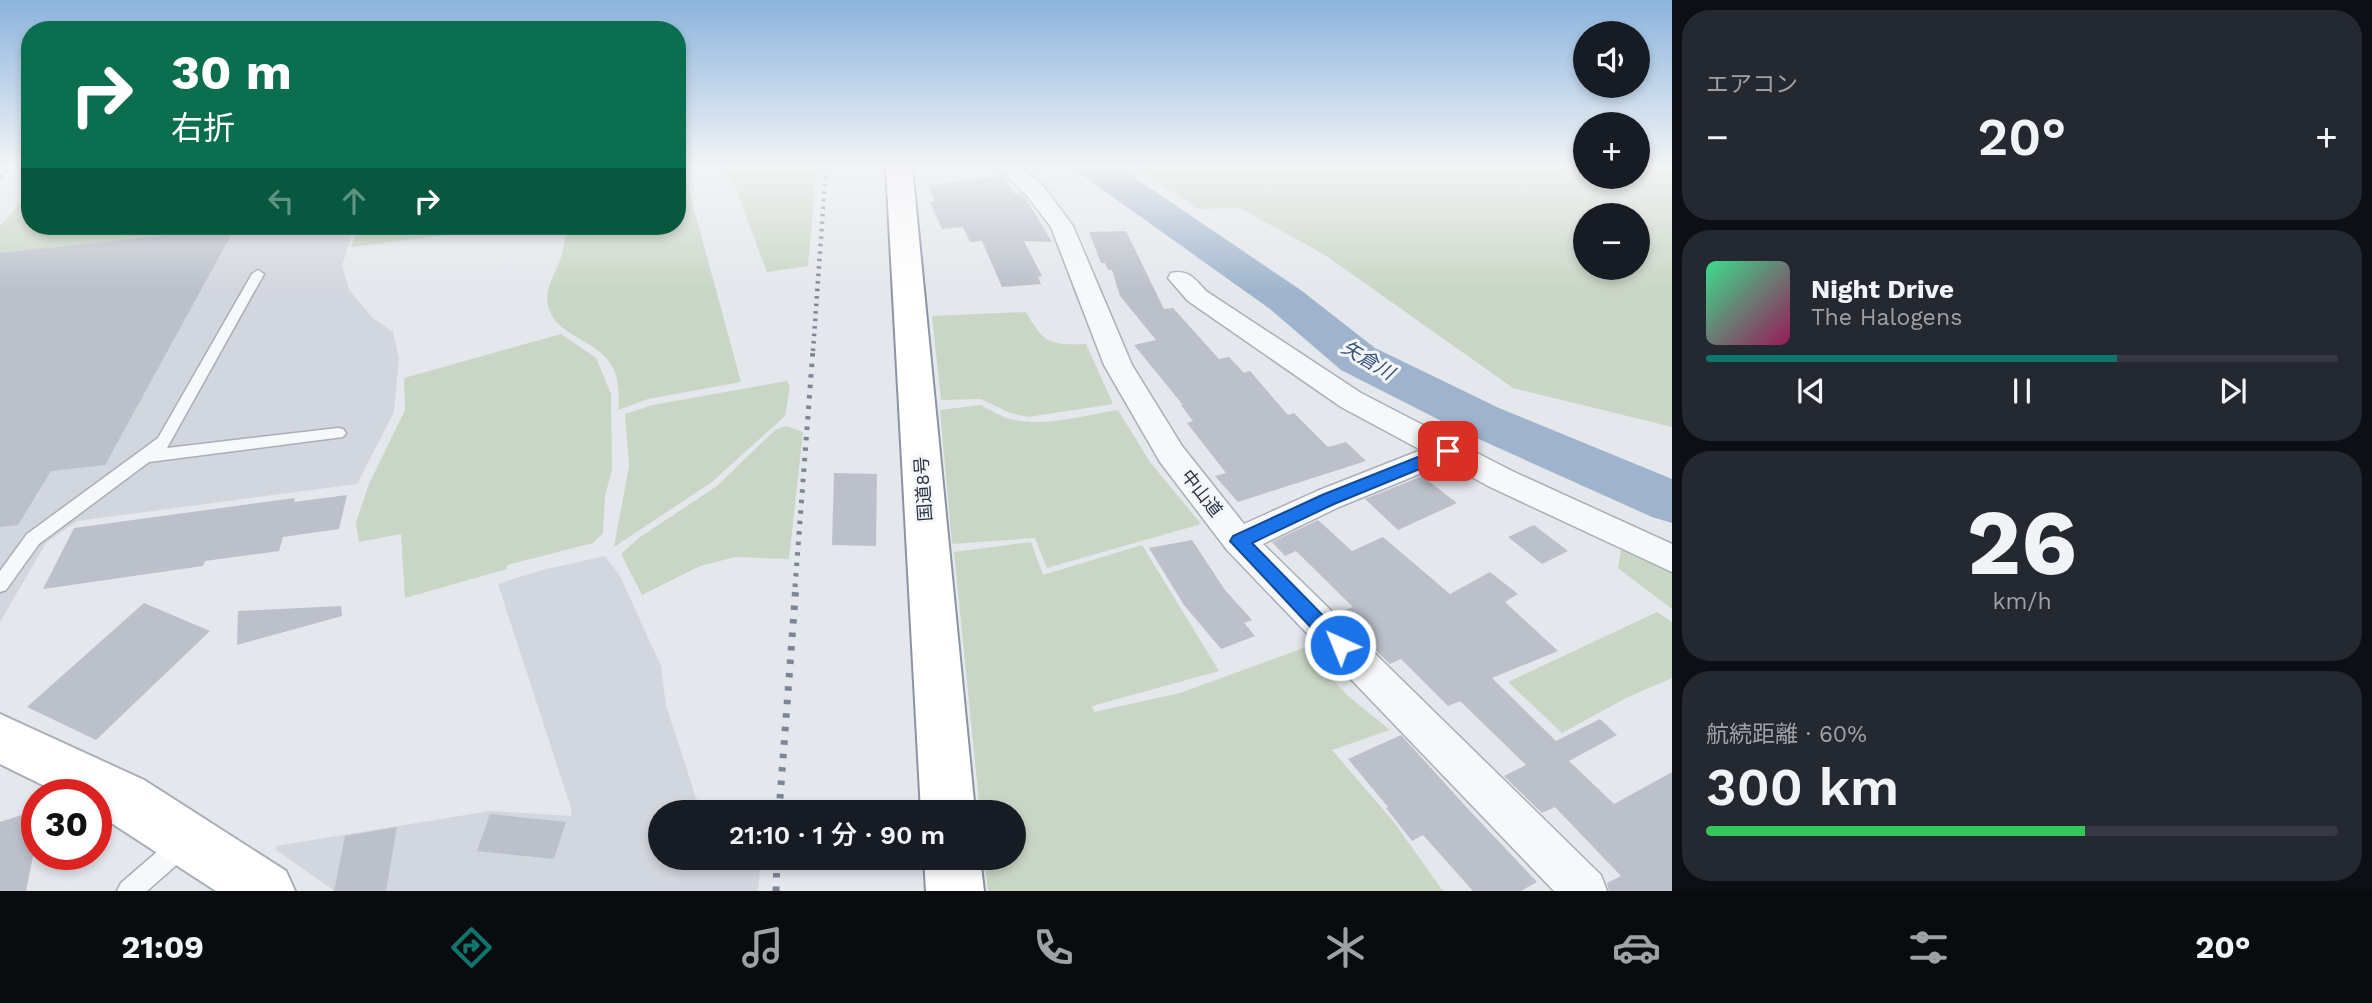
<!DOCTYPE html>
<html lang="ja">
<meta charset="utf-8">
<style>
body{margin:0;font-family:"Work Sans","Noto Sans JP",sans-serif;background:#242831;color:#f1f3f6;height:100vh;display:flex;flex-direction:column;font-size:26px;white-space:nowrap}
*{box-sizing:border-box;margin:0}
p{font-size:23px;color:#9ea1a6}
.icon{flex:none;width:38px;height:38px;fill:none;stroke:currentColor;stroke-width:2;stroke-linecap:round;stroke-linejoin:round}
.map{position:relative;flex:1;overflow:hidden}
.sheet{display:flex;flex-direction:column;gap:10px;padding:10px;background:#0d0f14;width:700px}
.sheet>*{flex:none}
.guide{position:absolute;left:21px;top:21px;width:665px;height:214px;border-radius:28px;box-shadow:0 4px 10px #0003;background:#0b6e4f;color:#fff;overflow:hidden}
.buttons{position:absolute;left:1573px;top:21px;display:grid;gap:14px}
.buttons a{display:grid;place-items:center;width:77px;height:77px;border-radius:50%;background:#171b24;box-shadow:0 4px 10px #0003;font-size:35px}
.speed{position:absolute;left:21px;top:779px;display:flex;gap:14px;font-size:35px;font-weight:700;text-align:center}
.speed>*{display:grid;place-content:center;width:91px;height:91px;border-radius:50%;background:#171b24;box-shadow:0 4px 10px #0003;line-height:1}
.speed .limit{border:10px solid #d22;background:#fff;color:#111}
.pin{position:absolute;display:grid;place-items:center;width:60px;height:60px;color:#fff;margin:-30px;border-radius:14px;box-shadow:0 4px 10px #0006}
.me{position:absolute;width:77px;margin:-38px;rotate:316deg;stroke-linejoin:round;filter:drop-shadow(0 0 5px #0008)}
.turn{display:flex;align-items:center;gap:24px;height:147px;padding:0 35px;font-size:32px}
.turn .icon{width:91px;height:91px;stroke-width:2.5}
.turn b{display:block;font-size:49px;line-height:60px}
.lanes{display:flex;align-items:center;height:66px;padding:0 35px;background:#0003;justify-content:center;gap:35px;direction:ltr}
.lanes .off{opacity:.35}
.big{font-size:52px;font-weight:600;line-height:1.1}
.sheet .widget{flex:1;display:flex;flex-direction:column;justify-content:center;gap:10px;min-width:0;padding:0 24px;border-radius:28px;background:#242831}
.sheet .dial{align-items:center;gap:0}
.dial b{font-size:91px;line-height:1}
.song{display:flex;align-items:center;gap:21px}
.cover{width:84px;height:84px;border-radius:10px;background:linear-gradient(135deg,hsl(150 70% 55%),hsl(330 70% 35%))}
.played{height:7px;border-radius:4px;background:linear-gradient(90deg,#0f766e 65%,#363941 65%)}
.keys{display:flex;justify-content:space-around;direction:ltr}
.heat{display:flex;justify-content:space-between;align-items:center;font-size:38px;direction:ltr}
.charge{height:10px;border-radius:5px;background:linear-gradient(90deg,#34c759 60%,#363941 0)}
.trip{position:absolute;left:648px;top:800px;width:378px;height:70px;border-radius:35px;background:#171b24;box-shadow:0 4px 10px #0003;font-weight:600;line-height:70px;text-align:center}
.tabs{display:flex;height:112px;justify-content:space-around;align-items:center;background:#090b0e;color:#9ea1a6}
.tabs .icon{width:49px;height:49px}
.tabs .on{color:#0f766e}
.tabs b{font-size:32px;color:#f1f3f6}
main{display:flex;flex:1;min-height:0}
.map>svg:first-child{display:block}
.built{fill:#d2d6de}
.green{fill:#c9d6c5;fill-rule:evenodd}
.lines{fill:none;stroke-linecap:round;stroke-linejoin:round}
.river{fill:#9fb4cc;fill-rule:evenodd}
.building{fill:#bbc0ca}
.lane-casing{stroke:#a9aeb7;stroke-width:3}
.street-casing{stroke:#a9aeb7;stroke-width:3}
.secondary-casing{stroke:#a9aeb7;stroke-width:4}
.highway-casing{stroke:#8b94a3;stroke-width:4}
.lane{fill:#f7f8fa;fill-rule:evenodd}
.street{fill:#f7f8fa;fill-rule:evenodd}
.secondary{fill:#fff;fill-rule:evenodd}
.highway{fill:#fff;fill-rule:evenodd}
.rail-far2{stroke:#7d8696;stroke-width:4.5;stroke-dasharray:2.5 5;stroke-linecap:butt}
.rail-far1{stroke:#7d8696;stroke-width:5;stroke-dasharray:3.5 7;stroke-linecap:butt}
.rail{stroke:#7d8696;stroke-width:7;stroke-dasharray:4.5 9;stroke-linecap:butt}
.route{fill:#1a73e8;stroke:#114b97;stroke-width:2}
.labels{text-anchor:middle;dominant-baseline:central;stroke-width:6;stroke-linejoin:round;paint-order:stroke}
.street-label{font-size:18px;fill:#2b3445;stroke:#f4f6f9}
.water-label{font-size:19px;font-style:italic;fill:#34527a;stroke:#f4f6f9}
</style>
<main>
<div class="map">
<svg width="1672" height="891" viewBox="0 0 1672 891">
<rect width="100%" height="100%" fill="#e4e7ec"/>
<path class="built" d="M 256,226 L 365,226 L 351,237 L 342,266 L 349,290 L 373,318 L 393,332 L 399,358 L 394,412 L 357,484 L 77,521 L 46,543 L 0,622 L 0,253 Z
M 605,556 L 620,576 L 661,666 L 666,705 L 696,798 L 703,806 L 715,812 L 660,812 L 660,858 L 761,858 L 758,891 L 335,891 L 276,850 L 276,846 L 490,811 L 571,816 L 571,808 L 498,584 L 542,570 Z"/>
<path class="green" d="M 738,167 L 817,167 L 808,266 L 767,272 L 734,184 L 722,170 Z
M 1135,167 L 1585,167 L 1586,177 L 1638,177 L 1638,167 L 1672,167 L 1672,427 L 1513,388 L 1325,255 L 1240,208 L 1198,209 ZM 1586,215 L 1638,215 L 1638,268 L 1586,268 Z
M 685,176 L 741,382 L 648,399 L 618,410 C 628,333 558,349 548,305 C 544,288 556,273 561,258 C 564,248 565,236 567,226 L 677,226 L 677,177 Z
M 30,193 L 30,226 L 256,226 L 0,253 L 0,226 Z
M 369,226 L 521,226 L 351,247 L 355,237 Z
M 1026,312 C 1044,344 1050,345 1086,344 L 1113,404 L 1028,417 L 1010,413 L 981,399 L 941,400 L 932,316 Z
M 561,334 L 596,358 L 611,394 L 612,470 L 605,496 L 603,533 L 593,543 L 507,565 L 507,569 L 405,598 L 401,534 L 359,542 L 356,522 L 369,484 L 405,410 L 404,378 Z
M 787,381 L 790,386 L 785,416 L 712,482 L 614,547 L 629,466 L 625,414 L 653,405 Z
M 981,405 C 990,410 1000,416 1010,419 C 1044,428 1084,415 1118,410 L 1150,462 L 1201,524 L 1047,568 L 1035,538 L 952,544 L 940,410 Z
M 786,426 L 803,432 L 789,559 L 735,557 L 700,566 L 642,595 L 621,554 L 640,537 L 717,486 L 775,430 Z
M 1031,542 L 1043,575 L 1142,545 L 1219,671 L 1092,706 L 1094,712 L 1180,693 L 1304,648 L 1348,696 L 1390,730 L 1332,750 L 1393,821 L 1443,891 L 988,891 L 984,858 L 1013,858 L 1013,812 L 980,812 L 954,552 Z
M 1622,545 L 1672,570 L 1672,609 L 1618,568 Z
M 1657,612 L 1672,622 L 1672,678 L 1628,697 L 1562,733 L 1508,682 Z"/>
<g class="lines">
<path class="river" d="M 1077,167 L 1119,167 L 1302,291 L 1375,348 L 1499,408 L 1672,479 L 1672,523 L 1652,517 L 1463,432 L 1341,370 L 1270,309 L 1082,175 Z"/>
</g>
<path class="building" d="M 1003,176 L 1015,194 L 1021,194 L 1027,200 L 1052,242 L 1024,241 L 1042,276 L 1038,277 L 1041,284 L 1002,287 L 982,241 L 970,242 L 963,227 L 942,229 L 930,202 L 935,201 L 928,185 Z
M 235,228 L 105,465 L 51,471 L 18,525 L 0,527 L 0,253 Z
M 1126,231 L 1164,309 L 1173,308 L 1219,359 L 1229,357 L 1244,373 L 1250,371 L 1288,415 L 1294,413 L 1328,447 L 1346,442 L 1366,461 L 1238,502 L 1215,476 L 1226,473 L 1187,423 L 1193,421 L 1181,405 L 1183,405 L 1134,345 L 1156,340 L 1120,296 L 1112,270 L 1108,270 L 1105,263 L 1101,263 L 1089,232 Z
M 834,473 L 877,474 L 876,546 L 832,545 Z
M 1422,476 L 1457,503 L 1398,530 L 1365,499 Z
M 347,495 L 339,529 L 283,537 L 279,551 L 205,561 L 203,566 L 43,589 L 74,528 L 295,498 L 294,502 Z
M 1318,520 L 1352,551 L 1383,537 L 1450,594 L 1490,572 L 1518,594 L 1505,602 L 1558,651 L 1492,678 L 1556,741 L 1600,719 L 1617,735 L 1569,761 L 1614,804 L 1672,772 L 1672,891 L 1609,891 L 1607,883 L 1621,876 L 1555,807 L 1542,813 L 1504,776 L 1526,765 L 1460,701 L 1448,706 L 1401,659 L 1390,664 L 1337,613 L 1353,607 L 1296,551 L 1285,556 L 1272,542 Z
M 1534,525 L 1568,551 L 1542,564 L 1508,537 Z
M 1192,540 L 1225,590 L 1252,620 L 1244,623 L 1255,636 L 1221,649 L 1184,605 L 1149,548 Z
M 144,603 L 210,631 L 96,740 L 27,707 Z
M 341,606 L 342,616 L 237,645 L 238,611 Z
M 1401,735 L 1469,810 L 1537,882 L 1521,891 L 1473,891 L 1423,835 L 1412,841 L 1386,808 L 1388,807 L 1348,759 Z
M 37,810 L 37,836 L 26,891 L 0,891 L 0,822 Z
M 490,814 L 566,822 L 554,859 L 477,851 Z
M 397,827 L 386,891 L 334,891 L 345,836 Z"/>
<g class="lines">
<g class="lane-casing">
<path id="lane" d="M 258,270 L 264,274 L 167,448 L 338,428 L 343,429 L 346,433 L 343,437 L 149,462 L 39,544 L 6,590 L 0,592 L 0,571 L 27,534 L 158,438 L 252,274 Z
M 181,835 L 189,838 L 192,846 L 189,854 L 147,891 L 117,891 L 121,883 L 173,838 Z"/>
</g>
<g class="street-casing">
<path id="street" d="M 998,167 L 1020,167 L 1044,187 L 1073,226 L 1132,365 L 1182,446 L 1244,524 L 1317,491 L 1421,450 L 1341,407 L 1188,301 L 1168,278 L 1171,273 C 1188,269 1195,279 1206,291 L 1361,393 L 1512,471 L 1672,544 L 1672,572 L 1490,487 L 1446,463 L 1339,507 L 1263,544 L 1601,875 L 1607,891 L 1554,891 L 1227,550 L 1160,462 L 1104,365 L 1051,227 L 1028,197 Z"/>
</g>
<g class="secondary-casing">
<path id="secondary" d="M 0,714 L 144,780 L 286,871 L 295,891 L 216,891 L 96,813 L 96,794 L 61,794 L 0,764 Z"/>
</g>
<g class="highway-casing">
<path id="highway" d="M 886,167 L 912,167 L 975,812 L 921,812 Z
M 924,858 L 980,858 L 984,891 L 926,891 Z"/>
</g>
<use href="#lane" class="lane"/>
<use href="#street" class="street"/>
<use href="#secondary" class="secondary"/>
<use href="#highway" class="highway"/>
<path class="rail-far2" d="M 0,177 L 11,167
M 813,351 L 826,167"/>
<path class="rail-far1" d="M 795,587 L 813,349"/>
<path class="rail" d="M 779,812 L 796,585
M 776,891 L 777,858"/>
</g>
<linearGradient id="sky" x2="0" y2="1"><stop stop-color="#8bb4dd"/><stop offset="0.57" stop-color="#f3f4f6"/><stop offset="1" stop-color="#f3f4f6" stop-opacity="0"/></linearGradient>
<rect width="1672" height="291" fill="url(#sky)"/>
<path class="route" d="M 1448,445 L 1454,447 L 1456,451 L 1454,455 L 1334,504 L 1252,543 L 1346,639 L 1349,645 L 1346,651 L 1340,653 L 1333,651 L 1230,541 L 1233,536 L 1322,495 Z"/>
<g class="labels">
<g class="street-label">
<text transform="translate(923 489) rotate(-94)">国道8号</text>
<text transform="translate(1202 493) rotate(52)">中山道</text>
</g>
<g class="water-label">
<text transform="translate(1368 360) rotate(31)">矢倉川</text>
</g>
</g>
</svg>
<div class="buttons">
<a><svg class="icon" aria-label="sound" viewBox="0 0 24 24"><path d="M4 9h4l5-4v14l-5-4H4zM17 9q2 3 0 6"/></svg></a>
<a>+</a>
<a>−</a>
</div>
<div class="speed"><div class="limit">30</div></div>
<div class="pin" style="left:1448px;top:451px;background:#d93025"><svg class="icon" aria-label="arrive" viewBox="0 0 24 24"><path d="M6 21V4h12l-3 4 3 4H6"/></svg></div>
<svg class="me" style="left:1340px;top:645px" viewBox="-20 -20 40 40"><circle r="17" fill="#1a73e8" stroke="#fff" stroke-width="3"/><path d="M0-11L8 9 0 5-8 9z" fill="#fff"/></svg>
<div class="trip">21:10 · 1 分 · 90 m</div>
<div class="guide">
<div class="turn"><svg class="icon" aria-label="right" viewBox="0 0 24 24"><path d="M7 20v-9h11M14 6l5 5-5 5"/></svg><div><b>30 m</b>右折</div></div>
<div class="lanes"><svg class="icon off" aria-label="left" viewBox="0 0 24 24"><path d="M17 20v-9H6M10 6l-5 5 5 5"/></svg><svg class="icon off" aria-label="ahead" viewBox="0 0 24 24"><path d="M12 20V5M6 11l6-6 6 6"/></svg><svg class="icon" aria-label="right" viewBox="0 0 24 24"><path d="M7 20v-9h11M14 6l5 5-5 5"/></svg></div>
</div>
</div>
<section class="sheet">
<div class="widget"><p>エアコン</p>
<div class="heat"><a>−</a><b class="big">20°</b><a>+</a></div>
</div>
<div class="widget">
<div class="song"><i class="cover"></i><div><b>Night Drive</b><p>The Halogens</p></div></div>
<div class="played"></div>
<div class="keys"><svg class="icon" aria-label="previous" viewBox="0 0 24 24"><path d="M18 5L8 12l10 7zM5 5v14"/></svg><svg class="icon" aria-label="pause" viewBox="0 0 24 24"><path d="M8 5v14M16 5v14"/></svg><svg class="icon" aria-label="next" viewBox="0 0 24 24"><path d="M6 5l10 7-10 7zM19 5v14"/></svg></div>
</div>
<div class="widget dial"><b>26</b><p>km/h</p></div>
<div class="widget"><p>航続距離 · 60%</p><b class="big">300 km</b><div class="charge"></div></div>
</section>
</main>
<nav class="tabs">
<b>21:09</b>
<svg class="icon on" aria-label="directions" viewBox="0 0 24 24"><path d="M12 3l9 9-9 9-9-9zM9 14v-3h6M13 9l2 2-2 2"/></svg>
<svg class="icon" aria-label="music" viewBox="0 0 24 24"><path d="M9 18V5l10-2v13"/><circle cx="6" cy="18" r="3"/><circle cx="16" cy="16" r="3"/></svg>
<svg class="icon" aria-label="phone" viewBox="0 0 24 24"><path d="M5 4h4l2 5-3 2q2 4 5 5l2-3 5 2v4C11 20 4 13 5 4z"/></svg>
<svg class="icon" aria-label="climate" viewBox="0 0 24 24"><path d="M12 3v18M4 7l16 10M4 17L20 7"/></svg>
<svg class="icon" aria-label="car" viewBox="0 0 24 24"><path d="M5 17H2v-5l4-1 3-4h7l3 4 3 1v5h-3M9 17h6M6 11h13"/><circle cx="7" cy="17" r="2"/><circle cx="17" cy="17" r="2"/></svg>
<svg class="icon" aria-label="filters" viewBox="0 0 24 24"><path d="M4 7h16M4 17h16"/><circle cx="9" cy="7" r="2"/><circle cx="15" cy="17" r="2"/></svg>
<b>20°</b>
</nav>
